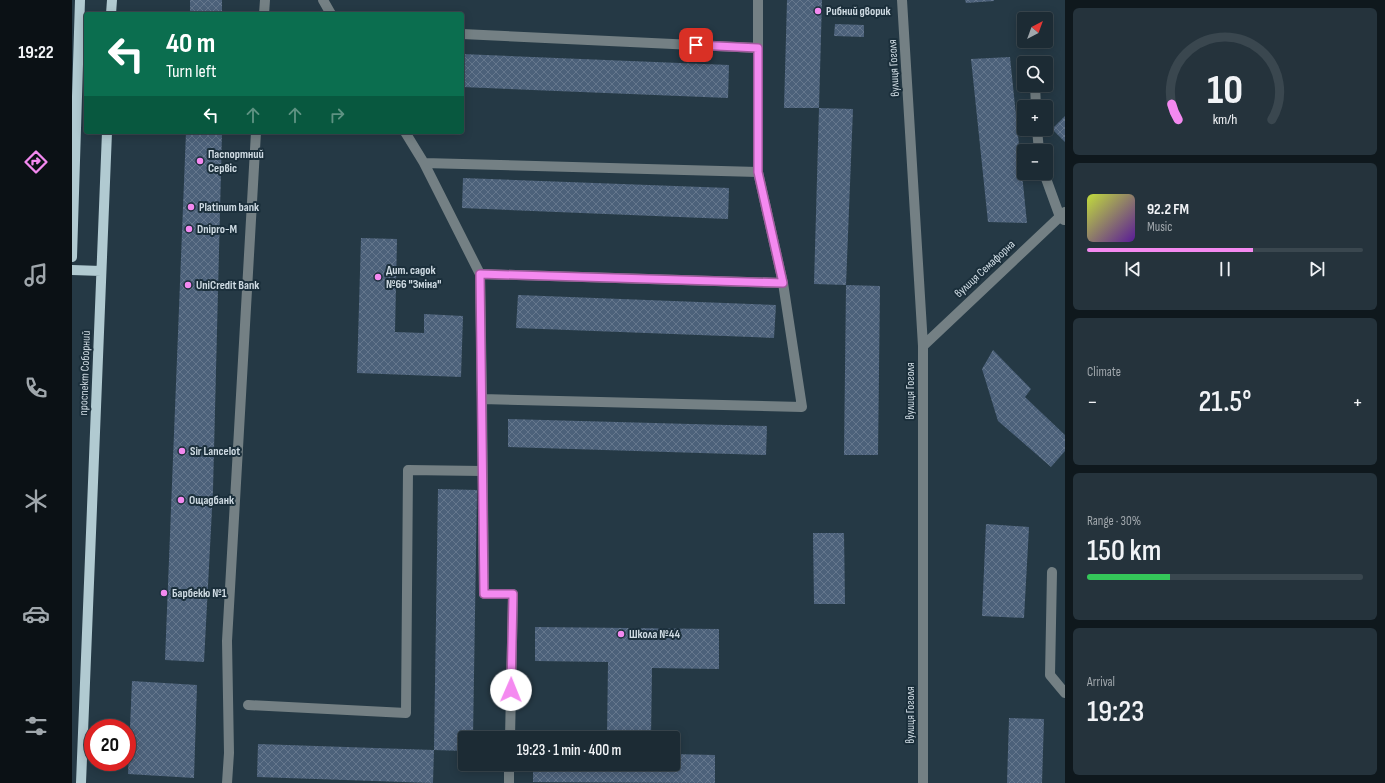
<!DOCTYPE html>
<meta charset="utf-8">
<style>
body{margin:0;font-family:"Sofia Sans Condensed",sans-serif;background:#25333c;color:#f1f3f6;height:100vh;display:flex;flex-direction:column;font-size:15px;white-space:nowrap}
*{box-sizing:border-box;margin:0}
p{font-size:13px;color:#a0a7ac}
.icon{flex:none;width:22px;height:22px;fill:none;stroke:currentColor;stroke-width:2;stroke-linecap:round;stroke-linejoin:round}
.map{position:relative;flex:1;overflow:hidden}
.panel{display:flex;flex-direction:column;gap:8px;padding:8px;background:#0f181d;width:320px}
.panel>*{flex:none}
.banner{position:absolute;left:12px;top:12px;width:380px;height:122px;border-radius:4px;box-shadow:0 2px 10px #0003,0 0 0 1px #3a474f;background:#0b6e4f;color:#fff;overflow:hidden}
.needle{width:26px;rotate:41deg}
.fabs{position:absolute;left:945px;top:12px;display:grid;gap:8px}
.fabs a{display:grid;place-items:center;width:36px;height:36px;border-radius:4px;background:#1c2b34;box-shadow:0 2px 10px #0003,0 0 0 1px #3a474f;font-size:20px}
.speed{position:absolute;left:12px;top:719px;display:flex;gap:8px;font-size:20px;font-weight:700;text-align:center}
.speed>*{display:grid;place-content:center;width:52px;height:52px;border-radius:50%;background:#1c2b34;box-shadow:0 2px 10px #0003,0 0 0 1px #3a474f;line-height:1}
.speed .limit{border:6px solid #d22;background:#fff;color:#111}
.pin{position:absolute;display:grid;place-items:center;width:34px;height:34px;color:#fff;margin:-17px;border-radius:8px;box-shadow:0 2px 6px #0006}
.me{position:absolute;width:44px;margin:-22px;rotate:1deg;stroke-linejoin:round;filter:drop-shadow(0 0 3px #0008)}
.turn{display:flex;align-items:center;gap:14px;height:84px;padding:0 16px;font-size:18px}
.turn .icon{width:52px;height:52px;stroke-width:2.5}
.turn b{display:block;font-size:28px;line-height:34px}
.lanes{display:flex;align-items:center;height:38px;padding:0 16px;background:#0003;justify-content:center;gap:20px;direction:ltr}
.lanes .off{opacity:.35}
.big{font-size:30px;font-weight:600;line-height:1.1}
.panel .tile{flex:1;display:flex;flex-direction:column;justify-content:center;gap:6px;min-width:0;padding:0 14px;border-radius:6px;background:#25333c}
.panel .dial{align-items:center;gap:0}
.dial svg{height:104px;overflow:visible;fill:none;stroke:#3a474f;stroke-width:7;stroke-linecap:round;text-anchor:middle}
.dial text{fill:#f1f3f6;stroke:none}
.song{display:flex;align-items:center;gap:12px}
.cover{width:48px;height:48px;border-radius:6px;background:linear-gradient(135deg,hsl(70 70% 55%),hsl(270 70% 35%))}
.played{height:4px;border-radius:2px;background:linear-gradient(90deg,#f489f0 60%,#3a474f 60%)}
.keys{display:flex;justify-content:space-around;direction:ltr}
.heat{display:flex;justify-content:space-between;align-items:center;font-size:22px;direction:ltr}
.charge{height:6px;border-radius:3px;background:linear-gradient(90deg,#34c759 30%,#3a474f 0)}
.trip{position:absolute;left:386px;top:731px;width:222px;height:40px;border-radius:4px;background:#1c2b34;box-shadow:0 2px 10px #0003,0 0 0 1px #3a474f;font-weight:600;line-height:40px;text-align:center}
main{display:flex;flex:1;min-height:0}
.tab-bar{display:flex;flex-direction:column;width:72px;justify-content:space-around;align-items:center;background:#0b1115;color:#a0a7ac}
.tab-bar .icon{width:28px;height:28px}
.tab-bar .current{color:#f489f0}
.tab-bar b{font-size:18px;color:#f1f3f6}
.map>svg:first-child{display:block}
.building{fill:url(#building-cross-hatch)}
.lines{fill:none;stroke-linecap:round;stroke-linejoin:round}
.minor{stroke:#748084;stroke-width:10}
.major{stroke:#b1cad1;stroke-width:10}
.route-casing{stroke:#9f599c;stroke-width:10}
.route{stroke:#f489f0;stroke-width:7}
.poi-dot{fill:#f489f0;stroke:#1b2f3b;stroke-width:1.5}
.labels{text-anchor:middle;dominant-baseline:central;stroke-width:4;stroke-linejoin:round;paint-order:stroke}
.poi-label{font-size:12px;font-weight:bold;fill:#cfdbe3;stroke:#1b2f3b;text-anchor:start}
.street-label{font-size:12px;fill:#cfdbe3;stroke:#1b2f3b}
</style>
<main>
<nav class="tab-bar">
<b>19:22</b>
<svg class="icon current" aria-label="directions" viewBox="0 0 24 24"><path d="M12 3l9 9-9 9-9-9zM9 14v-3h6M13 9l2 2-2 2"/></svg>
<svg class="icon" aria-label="music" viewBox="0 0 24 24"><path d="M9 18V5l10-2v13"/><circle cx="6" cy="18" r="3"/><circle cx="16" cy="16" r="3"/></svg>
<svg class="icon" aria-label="phone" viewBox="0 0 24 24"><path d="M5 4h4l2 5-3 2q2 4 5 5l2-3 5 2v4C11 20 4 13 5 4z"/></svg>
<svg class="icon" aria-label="climate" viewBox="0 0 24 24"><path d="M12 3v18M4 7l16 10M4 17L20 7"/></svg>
<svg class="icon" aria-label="car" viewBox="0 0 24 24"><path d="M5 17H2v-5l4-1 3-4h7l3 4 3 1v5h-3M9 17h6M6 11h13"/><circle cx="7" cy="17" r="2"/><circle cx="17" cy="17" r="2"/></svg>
<svg class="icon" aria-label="filters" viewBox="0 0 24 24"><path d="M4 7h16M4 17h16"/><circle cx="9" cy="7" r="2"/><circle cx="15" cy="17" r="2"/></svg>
</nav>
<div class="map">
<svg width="993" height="783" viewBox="0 0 993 783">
<defs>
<pattern id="building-cross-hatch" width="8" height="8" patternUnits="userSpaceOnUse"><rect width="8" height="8" fill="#4c617a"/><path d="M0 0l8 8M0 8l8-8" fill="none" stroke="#65778d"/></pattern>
</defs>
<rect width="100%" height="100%" fill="#253945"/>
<path class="building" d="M 118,0 L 150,0 L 150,14 L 118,14 Z
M 715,0 L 750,0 L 747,108 L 712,108 Z
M 893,0 L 922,0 L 922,1 L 894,3 Z
M 763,24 L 792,25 L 792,37 L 762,36 Z
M 390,54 L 657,65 L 656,98 L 390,87 Z
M 938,57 L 955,223 L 916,222 L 899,59 Z
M 747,108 L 781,109 L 774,285 L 742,284 Z
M 993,116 L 993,142 L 980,129 Z
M 114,132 L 150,132 L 141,490 L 132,662 L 93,660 Z
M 391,178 L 657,188 L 656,219 L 390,208 Z
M 289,238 L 325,239 L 323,332 L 352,333 L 352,314 L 391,316 L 389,377 L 285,373 Z
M 774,285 L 808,286 L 806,455 L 772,455 Z
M 446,295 L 704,305 L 702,338 L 444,328 Z
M 921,350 L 959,389 L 953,397 L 993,435 L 993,451 L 979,467 L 926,421 L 910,369 Z
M 436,419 L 695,426 L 694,455 L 436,447 Z
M 366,489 L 405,490 L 401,738 L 393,738 L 393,751 L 362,750 Z
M 914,524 L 957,527 L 952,618 L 910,616 Z
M 741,533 L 772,533 L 773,604 L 742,604 Z
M 463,627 L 647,629 L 647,669 L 580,668 L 579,738 L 535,738 L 536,662 L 463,661 Z
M 60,681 L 125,685 L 122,778 L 56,774 Z
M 937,718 L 972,719 L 970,783 L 935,783 Z
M 186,744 L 362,750 L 361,783 L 185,777 Z
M 601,754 L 643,755 L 643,783 L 461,782 L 461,764 L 601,764 Z"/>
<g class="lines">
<path class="minor" d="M 251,0 L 259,14
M 830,0 L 851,346 L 851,783
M 192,14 L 193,0
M 390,34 L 686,48
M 963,85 L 964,107
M 965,129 L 967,151
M 333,132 L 352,163 L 686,172 L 686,0
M 352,163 L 408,274 L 711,283 L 686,172
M 972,173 L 988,217 L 992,220
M 408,274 L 410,399 L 730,407 L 711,283
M 851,346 L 993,212
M 410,399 L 412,594 L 441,594 L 438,738
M 980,572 L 978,675 L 993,693
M 176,705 L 334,713 L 336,470 L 410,471
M 155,783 L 157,753 L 155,641 L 184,132
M 437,783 L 437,764"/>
<path class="major" d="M 39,14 L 40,0
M 0,257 L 8,0
M 0,270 L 29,271
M 9,783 L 35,132"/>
</g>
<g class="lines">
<g class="route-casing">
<path id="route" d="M 439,690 L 441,594 L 412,594 L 408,274 L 711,283 L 686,172 L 686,48 L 624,45"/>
</g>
<use href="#route" class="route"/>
</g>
<g class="poi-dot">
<circle cx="746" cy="11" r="4"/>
<circle cx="128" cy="161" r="4"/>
<circle cx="119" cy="207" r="4"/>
<circle cx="117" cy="229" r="4"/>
<circle cx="306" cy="277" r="4"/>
<circle cx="116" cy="285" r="4"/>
<circle cx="110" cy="451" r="4"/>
<circle cx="109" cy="500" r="4"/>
<circle cx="92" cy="593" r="4"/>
<circle cx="549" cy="634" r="4"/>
</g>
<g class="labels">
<g class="poi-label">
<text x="754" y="11">Рибний дворик</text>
<text x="136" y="154">Паспортний<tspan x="136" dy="14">Сервіс</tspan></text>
<text x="127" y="207">Platinum bank</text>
<text x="125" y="229">Dnipro-M</text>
<text x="314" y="270">Дит. садок<tspan x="314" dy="14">№66 "Зміна"</tspan></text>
<text x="124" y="285">UniCredit Bank</text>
<text x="118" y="451">Sir Lancelot</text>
<text x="117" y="500">Ощадбанк</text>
<text x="100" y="593">Барбекю №1</text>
<text x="557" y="634">Школа №44</text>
</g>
<g class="street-label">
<text transform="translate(822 68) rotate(-93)">вулиця Гоголя</text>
<text transform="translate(913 269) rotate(-43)">вулиця Семафорна</text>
<text transform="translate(13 373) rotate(-88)">проспект Соборний</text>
<text transform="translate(838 391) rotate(-90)">вулиця Гоголя</text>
<text transform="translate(838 715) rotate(-90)">вулиця Гоголя</text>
</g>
</g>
</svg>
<div class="fabs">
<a><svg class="needle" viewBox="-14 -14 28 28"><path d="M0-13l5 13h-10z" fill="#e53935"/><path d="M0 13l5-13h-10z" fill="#a0a7ac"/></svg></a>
<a><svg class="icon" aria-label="search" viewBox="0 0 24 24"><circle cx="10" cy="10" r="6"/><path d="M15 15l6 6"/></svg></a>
<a>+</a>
<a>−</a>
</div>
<div class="speed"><div class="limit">20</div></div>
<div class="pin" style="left:624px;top:45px;background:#d93025"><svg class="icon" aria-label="arrive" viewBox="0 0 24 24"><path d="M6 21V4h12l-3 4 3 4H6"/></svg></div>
<svg class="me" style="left:439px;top:690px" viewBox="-20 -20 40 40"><circle r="19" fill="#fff"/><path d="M0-13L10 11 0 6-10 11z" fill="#f489f0"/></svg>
<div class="trip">19:23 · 1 min · 400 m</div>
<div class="banner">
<div class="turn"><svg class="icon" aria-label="left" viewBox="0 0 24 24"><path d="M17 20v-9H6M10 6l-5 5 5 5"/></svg><div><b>40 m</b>Turn left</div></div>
<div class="lanes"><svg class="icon" aria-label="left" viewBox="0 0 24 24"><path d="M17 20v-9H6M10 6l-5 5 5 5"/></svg><svg class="icon off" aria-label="ahead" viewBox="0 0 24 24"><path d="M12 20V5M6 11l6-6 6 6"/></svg><svg class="icon off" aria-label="ahead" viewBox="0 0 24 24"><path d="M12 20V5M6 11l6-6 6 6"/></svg><svg class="icon off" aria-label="right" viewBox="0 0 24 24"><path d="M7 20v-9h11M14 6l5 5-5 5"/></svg></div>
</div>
</div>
<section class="panel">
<div class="tile dial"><svg viewBox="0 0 100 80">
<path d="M14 69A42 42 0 1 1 86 69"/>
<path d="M14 69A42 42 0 0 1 9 57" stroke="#f489f0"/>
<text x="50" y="56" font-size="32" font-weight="700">10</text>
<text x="50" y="72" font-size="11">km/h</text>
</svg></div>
<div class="tile">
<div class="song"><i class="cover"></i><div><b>92.2 FM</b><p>Music</p></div></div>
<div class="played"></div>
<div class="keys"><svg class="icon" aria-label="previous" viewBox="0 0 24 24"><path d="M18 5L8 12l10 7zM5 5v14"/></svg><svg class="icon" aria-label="pause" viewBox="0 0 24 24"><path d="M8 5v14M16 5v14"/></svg><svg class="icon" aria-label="next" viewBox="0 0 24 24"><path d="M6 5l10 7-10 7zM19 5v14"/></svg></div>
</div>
<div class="tile"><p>Climate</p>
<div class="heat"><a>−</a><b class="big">21.5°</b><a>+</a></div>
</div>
<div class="tile"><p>Range · 30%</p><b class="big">150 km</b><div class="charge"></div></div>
<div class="tile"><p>Arrival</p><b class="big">19:23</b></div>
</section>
</main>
